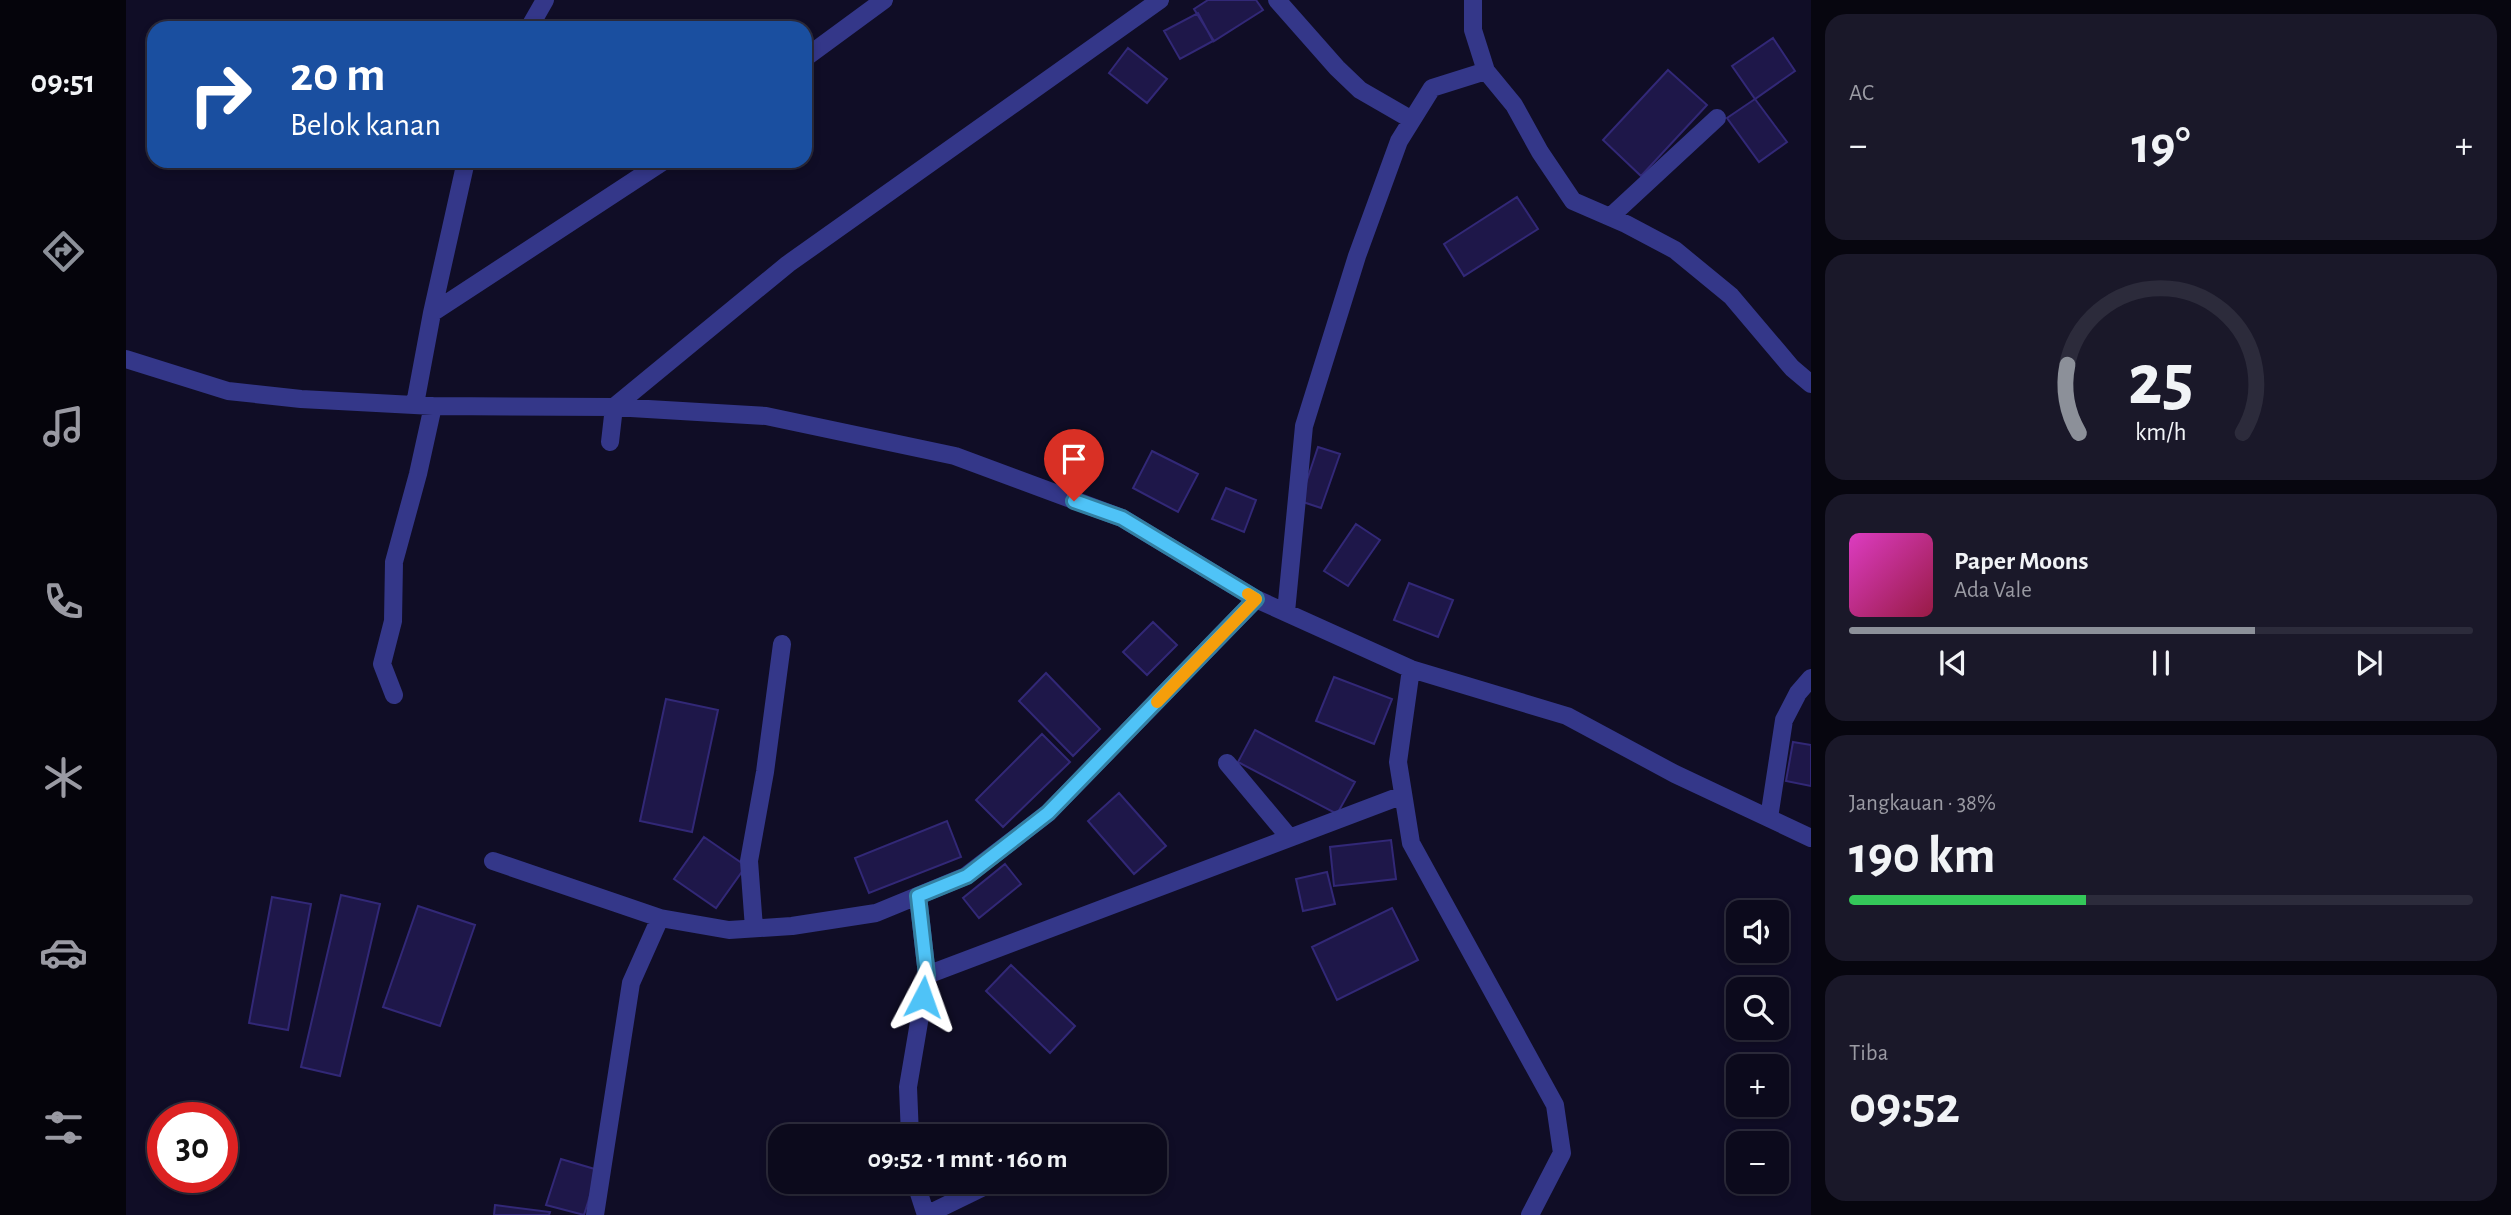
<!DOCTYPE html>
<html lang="id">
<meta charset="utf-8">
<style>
body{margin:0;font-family:"Alegreya Sans",sans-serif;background:#1a1829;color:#f1f3f6;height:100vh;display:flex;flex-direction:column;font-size:26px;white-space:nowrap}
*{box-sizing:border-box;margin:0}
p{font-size:23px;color:#9a9aa3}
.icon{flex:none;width:38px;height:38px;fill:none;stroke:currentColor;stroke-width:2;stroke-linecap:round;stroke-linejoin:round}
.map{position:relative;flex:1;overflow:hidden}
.sheet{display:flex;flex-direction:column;gap:14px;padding:14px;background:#07060f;width:700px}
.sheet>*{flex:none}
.top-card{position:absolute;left:21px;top:21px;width:665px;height:147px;border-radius:21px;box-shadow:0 4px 10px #0003,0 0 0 2px #2c2b3b;background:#1a4fa0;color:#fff;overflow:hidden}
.fabs{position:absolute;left:1600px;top:900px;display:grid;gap:14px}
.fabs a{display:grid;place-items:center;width:63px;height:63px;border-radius:14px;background:#0c0a1c;box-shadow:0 4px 10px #0003,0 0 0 2px #2c2b3b;font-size:35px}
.speed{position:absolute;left:21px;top:1102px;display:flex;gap:14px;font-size:35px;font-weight:700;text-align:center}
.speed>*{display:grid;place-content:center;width:91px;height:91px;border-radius:50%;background:#0c0a1c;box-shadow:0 4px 10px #0003,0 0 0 2px #2c2b3b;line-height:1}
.speed .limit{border:10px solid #d22;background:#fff;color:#111}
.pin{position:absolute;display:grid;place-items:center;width:60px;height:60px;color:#fff;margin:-72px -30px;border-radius:50% 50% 50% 0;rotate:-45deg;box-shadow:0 0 7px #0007}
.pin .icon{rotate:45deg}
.me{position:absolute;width:77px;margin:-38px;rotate:4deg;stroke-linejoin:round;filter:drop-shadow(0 0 5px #0008)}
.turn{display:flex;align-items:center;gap:24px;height:147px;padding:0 28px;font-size:32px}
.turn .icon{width:91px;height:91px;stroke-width:2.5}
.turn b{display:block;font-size:49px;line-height:60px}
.big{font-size:52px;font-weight:600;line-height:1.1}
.sheet .card{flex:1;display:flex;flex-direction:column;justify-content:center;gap:10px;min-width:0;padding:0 24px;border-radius:21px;background:#1a1829}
.sheet .dial{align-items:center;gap:0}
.dial svg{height:182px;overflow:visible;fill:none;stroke:#2c2b3b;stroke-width:7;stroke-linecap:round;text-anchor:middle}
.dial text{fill:#f1f3f6;stroke:none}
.song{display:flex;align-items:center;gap:21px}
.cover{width:84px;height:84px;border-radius:10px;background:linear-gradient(135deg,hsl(310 70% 55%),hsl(340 70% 35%))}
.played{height:7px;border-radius:4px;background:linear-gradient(90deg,#8c9099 65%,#2c2b3b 65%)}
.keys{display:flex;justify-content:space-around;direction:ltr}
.heat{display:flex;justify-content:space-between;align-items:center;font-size:38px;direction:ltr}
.charge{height:10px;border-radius:5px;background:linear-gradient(90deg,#34c759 38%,#2c2b3b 0)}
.trip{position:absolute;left:642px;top:1124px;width:399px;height:70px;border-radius:21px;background:#0c0a1c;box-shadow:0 4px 10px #0003,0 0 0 2px #2c2b3b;font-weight:600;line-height:70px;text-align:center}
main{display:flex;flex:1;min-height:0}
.tabs{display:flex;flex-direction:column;width:126px;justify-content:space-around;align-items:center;background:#05040b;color:#9a9aa3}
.tabs .icon{width:49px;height:49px}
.tabs .active{color:#8c9099}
.tabs b{font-size:32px;color:#f1f3f6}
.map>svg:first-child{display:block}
.building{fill:#1e1749;stroke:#322877;stroke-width:2}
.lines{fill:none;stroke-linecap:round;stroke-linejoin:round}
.minor{stroke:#343789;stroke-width:18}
.route-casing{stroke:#337fa1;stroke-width:18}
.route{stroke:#4fc3f7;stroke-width:12}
.slow{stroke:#f59e0b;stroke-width:12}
</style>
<main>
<nav class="tabs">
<b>09:51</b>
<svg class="icon active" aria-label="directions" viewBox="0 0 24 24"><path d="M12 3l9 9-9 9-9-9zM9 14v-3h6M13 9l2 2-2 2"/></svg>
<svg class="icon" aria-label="music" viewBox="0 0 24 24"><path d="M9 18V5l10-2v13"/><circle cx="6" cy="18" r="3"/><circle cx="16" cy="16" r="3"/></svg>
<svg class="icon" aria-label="phone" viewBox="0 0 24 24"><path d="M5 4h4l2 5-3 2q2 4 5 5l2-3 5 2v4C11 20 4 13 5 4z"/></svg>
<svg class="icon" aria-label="climate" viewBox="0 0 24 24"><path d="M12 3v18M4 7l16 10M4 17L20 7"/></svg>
<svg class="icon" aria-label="car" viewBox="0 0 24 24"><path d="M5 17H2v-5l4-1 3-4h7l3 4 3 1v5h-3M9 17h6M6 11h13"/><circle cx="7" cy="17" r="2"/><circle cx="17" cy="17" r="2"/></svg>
<svg class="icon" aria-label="filters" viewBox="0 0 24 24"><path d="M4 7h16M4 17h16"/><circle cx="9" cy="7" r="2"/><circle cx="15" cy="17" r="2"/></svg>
</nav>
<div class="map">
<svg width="1685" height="1215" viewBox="0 0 1685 1215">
<rect width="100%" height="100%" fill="#100d26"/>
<path class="building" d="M 1082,0 L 1130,0 L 1137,10 L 1088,41 L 1068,9 Z
M 1072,13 L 1087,41 L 1054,59 L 1038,31 Z
M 1647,38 L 1669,71 L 1629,99 L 1606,66 Z
M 1002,48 L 1041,79 L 1021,103 L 983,73 Z
M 1542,70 L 1581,105 L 1515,176 L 1477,140 Z
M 1629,99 L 1661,142 L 1633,162 L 1601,118 Z
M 1391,197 L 1412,229 L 1338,276 L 1318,244 Z
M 1192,447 L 1214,454 L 1195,508 L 1174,501 Z
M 1026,451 L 1072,474 L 1052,512 L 1007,488 Z
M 1100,488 L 1130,500 L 1118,532 L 1086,519 Z
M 1230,524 L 1254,540 L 1222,586 L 1198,571 Z
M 1283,583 L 1327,600 L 1312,637 L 1268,620 Z
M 1027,622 L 1051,645 L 1021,675 L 997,652 Z
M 920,673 L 974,729 L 947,756 L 893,701 Z
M 1208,677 L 1266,699 L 1248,744 L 1190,721 Z
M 540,699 L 592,710 L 566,832 L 514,821 Z
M 1129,730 L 1229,782 L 1211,814 L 1112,762 Z
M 916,734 L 944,762 L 877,827 L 850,800 Z
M 1667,742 L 1685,745 L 1685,786 L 1660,781 Z
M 993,793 L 1040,846 L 1008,874 L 962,821 Z
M 821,821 L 835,857 L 743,893 L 729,858 Z
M 578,837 L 620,866 L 590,908 L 548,879 Z
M 1265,840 L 1270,879 L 1208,886 L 1204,847 Z
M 879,864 L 895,884 L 853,918 L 837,898 Z
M 1201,872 L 1209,904 L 1177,911 L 1170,879 Z
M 215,895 L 254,904 L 214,1076 L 175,1067 Z
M 146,897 L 185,904 L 162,1030 L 123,1023 Z
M 292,906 L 349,925 L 314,1026 L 257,1007 Z
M 1266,908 L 1292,960 L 1211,1000 L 1186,947 Z
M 885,965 L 949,1026 L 924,1053 L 860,991 Z
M 435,1159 L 472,1170 L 458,1215 L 420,1205 Z
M 369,1205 L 424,1212 L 423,1215 L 368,1215 Z"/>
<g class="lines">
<path class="minor" d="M 1151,0 L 1211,68 L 1234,90 L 1286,120
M 1347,0 L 1347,30 L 1360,71 L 1388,105 L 1414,152 L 1447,201 L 1500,224 L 1549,250 L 1605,296 L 1666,368 L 1685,384
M 403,28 L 419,0
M 679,58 L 758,0
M 1484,217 L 1591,118
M 306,313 L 538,161
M 0,359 L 102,391 L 175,399 L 307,406 L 488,407 L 640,416 L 829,456 L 996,518 L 1130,599 L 1285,669 L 1441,716 L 1549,774 L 1685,838
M 289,404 L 306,313 L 340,161
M 484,442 L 488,407 L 662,264 L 1034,0
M 1160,612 L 1178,426 L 1231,256 L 1273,141 L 1306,88 L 1360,71
M 1285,669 L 1272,762 L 1285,843 L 1429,1105 L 1436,1153 L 1404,1215
M 268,695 L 256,664 L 267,621 L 268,562 L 292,474 L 307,406
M 1101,763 L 1163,837
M 1643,818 L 1658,720 L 1672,693 L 1685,678
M 367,861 L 534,918 L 603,930 L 666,926 L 750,913 L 840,876 L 922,813 L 1130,599
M 628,928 L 623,861 L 639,772 L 656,644
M 801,975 L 1277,795
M 784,1136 L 782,1087 L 801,975 L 792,896
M 789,1181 L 800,1215
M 469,1215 L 505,983 L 534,918
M 800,1215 L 870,1181"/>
</g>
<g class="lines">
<g class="route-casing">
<path id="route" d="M 797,997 L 801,975 L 792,896 L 841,876 L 922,813 L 1130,599 L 996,518 L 948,501"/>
</g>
<use href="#route" class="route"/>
<path class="slow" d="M 1031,702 L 1130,599 L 1122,594"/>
</g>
</svg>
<div class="fabs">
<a><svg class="icon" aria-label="sound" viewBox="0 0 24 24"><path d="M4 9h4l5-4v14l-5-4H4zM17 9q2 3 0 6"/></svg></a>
<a><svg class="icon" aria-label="search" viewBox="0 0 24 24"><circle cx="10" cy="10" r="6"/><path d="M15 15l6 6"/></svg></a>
<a>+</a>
<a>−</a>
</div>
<div class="speed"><div class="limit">30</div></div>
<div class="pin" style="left:948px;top:501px;background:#d93025"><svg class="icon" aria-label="arrive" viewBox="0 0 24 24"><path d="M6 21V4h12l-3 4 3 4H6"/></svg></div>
<svg class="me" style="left:797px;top:997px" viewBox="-20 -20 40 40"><path d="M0-17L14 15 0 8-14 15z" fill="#4fc3f7" stroke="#fff" stroke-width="4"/></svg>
<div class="trip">09:52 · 1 mnt · 160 m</div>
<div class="top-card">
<div class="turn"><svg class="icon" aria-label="right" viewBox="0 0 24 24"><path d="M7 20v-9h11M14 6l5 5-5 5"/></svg><div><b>20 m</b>Belok kanan</div></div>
</div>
</div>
<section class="sheet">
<div class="card"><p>AC</p>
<div class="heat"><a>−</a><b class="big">19°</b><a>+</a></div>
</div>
<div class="card dial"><svg viewBox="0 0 100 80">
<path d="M14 69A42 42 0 1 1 86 69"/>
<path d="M14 69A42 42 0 0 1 9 39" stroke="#8c9099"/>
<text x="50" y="56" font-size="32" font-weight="700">25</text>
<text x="50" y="72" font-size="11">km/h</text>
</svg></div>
<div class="card">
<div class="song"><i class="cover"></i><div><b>Paper Moons</b><p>Ada Vale</p></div></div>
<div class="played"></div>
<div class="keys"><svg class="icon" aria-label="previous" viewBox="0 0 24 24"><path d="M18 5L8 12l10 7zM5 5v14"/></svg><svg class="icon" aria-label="pause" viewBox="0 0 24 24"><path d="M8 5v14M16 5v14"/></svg><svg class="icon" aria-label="next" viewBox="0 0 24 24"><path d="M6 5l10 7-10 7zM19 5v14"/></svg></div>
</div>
<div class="card"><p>Jangkauan · 38%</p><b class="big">190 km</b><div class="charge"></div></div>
<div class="card"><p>Tiba</p><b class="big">09:52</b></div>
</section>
</main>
